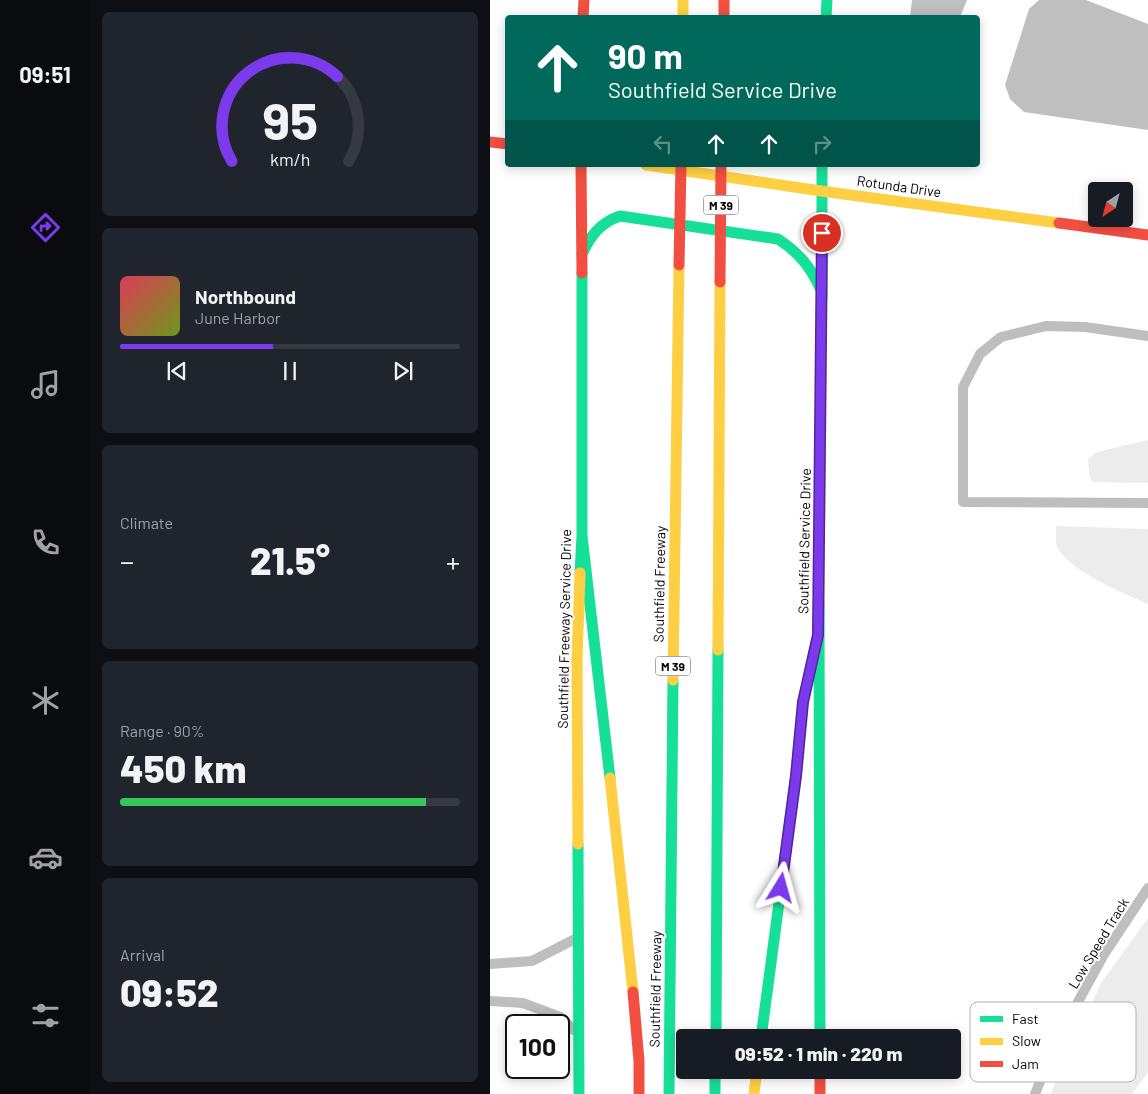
<!DOCTYPE html>
<meta charset="utf-8">
<style>
body{margin:0;font-family:Barlow,sans-serif;background:#20242c;color:#f1f3f6;height:100vh;display:flex;flex-direction:column;font-size:19px;white-space:nowrap}
*{box-sizing:border-box;margin:0}
p{font-size:16px;color:#9ea1a6}
.icon{flex:none;width:28px;height:28px;fill:none;stroke:currentColor;stroke-width:2;stroke-linecap:round;stroke-linejoin:round}
.map{position:relative;flex:1;overflow:hidden}
.sheet{display:flex;flex-direction:column;gap:12px;padding:12px;background:#0d0f14;width:400px}
.sheet>*{flex:none}
.top-card{position:absolute;left:15px;top:15px;width:475px;height:152px;border-radius:5px;box-shadow:0 2px 12px #0003;background:#00695c;color:#fff;overflow:hidden}
.needle{width:32px;rotate:216deg}
.controls{position:absolute;left:598px;top:182px;display:grid;gap:10px}
.controls a{display:grid;place-items:center;width:45px;height:45px;border-radius:5px;background:#171b24;box-shadow:0 2px 12px #0003;font-size:25px}
.speed{position:absolute;left:15px;top:1014px;display:flex;gap:10px;font-size:25px;font-weight:700;text-align:center}
.speed>*{display:grid;place-content:center;width:65px;height:65px;border-radius:50%;background:#171b24;box-shadow:0 2px 12px #0003;line-height:1}
.speed .limit{border:2px solid #111;border-radius:8px;background:#fff;color:#111}
.pin{position:absolute;display:grid;place-items:center;width:42px;height:42px;color:#fff;margin:-21px;border:2px solid #fff;border-radius:50%;box-shadow:0 1px 5px #0007}
.me{position:absolute;width:55px;margin:-28px;rotate:8deg;stroke-linejoin:round;filter:drop-shadow(0 0 4px #0008)}
.turn{display:flex;align-items:center;gap:18px;height:105px;padding:0 20px;font-size:22px}
.turn .icon{width:65px;height:65px;stroke-width:2.5}
.turn b{display:block;font-size:35px;line-height:42px}
.lanes{display:flex;align-items:center;height:48px;padding:0 20px;background:#0003;justify-content:center;gap:25px;direction:ltr}
.lanes .off{opacity:.35}
.big{font-size:38px;font-weight:800;line-height:1.1}
.sheet .card{flex:1;display:flex;flex-direction:column;justify-content:center;gap:8px;min-width:0;padding:0 18px;border-radius:8px;background:#20242c}
.sheet .dial{align-items:center;gap:0}
.dial svg{height:130px;overflow:visible;fill:none;stroke:#363941;stroke-width:7;stroke-linecap:round;text-anchor:middle}
.dial text{fill:#f1f3f6;stroke:none}
.song{display:flex;align-items:center;gap:15px}
.cover{width:60px;height:60px;border-radius:8px;background:linear-gradient(135deg,hsl(350 70% 55%),hsl(80 70% 35%))}
.played{height:5px;border-radius:2px;background:linear-gradient(90deg,#7c3aed 45%,#363941 45%)}
.keys{display:flex;justify-content:space-around;direction:ltr}
.heat{display:flex;justify-content:space-between;align-items:center;font-size:28px;direction:ltr}
.charge{height:8px;border-radius:4px;background:linear-gradient(90deg,#34c759 90%,#363941 0)}
.trip{position:absolute;left:186px;top:1029px;width:285px;height:50px;border-radius:5px;background:#171b24;box-shadow:0 2px 12px #0003;font-weight:800;line-height:50px;text-align:center}
main{display:flex;flex:1;min-height:0}
.tabs{display:flex;flex-direction:column;width:90px;justify-content:space-around;align-items:center;background:#090b0e;color:#9ea1a6}
.tabs .icon{width:35px;height:35px}
.tabs .selected{color:#7c3aed}
.tabs b{font-size:22px;color:#f1f3f6}
.map>svg:first-child{display:block}
.green{fill:#ececec}
.water{fill:#bfbfbf}
.lines{fill:none;stroke-linecap:round;stroke-linejoin:round}
.lane{stroke:#bebebe;stroke-width:10}
.fast{stroke:#16e098;stroke-width:11}
.slow{stroke:#ffcf43;stroke-width:11}
.jam{stroke:#f24e42;stroke-width:11}
.route-casing{stroke:#51269a;stroke-width:12}
.route{stroke:#7c3aed;stroke-width:9}
.labels{text-anchor:middle;dominant-baseline:central;stroke-width:4;stroke-linejoin:round;paint-order:stroke}
.shield{fill:#fff;stroke:#4c4c4c;stroke-width:1}
.shield-label{font-size:12px;font-weight:bold;fill:#000}
.street-label{font-size:14px;fill:#000;stroke:#fff}
.key{fill:#fff;stroke:#b2b2b2;stroke-width:1}
.key-label{font-size:14px;fill:#000}
</style>
<main>
<nav class="tabs">
<b>09:51</b>
<svg class="icon selected" aria-label="directions" viewBox="0 0 24 24"><path d="M12 3l9 9-9 9-9-9zM9 14v-3h6M13 9l2 2-2 2"/></svg>
<svg class="icon" aria-label="music" viewBox="0 0 24 24"><path d="M9 18V5l10-2v13"/><circle cx="6" cy="18" r="3"/><circle cx="16" cy="16" r="3"/></svg>
<svg class="icon" aria-label="phone" viewBox="0 0 24 24"><path d="M5 4h4l2 5-3 2q2 4 5 5l2-3 5 2v4C11 20 4 13 5 4z"/></svg>
<svg class="icon" aria-label="climate" viewBox="0 0 24 24"><path d="M12 3v18M4 7l16 10M4 17L20 7"/></svg>
<svg class="icon" aria-label="car" viewBox="0 0 24 24"><path d="M5 17H2v-5l4-1 3-4h7l3 4 3 1v5h-3M9 17h6M6 11h13"/><circle cx="7" cy="17" r="2"/><circle cx="17" cy="17" r="2"/></svg>
<svg class="icon" aria-label="filters" viewBox="0 0 24 24"><path d="M4 7h16M4 17h16"/><circle cx="9" cy="7" r="2"/><circle cx="15" cy="17" r="2"/></svg>
</nav>
<section class="sheet">
<div class="card dial"><svg viewBox="0 0 100 80">
<path d="M14 69A42 42 0 1 1 86 69"/>
<path d="M14 69A42 42 0 0 1 79 17" stroke="#7c3aed"/>
<text x="50" y="56" font-size="32" font-weight="700">95</text>
<text x="50" y="72" font-size="11">km/h</text>
</svg></div>
<div class="card">
<div class="song"><i class="cover"></i><div><b>Northbound</b><p>June Harbor</p></div></div>
<div class="played"></div>
<div class="keys"><svg class="icon" aria-label="previous" viewBox="0 0 24 24"><path d="M18 5L8 12l10 7zM5 5v14"/></svg><svg class="icon" aria-label="pause" viewBox="0 0 24 24"><path d="M8 5v14M16 5v14"/></svg><svg class="icon" aria-label="next" viewBox="0 0 24 24"><path d="M6 5l10 7-10 7zM19 5v14"/></svg></div>
</div>
<div class="card"><p>Climate</p>
<div class="heat"><a>−</a><b class="big">21.5°</b><a>+</a></div>
</div>
<div class="card"><p>Range · 90%</p><b class="big">450 km</b><div class="charge"></div></div>
<div class="card"><p>Arrival</p><b class="big">09:52</b></div>
</section>
<div class="map">
<svg width="658" height="1094" viewBox="0 0 658 1094">
<rect width="100%" height="100%" fill="#fff"/>
<path class="green" d="M 658,440 L 658,483 L 602,482 L 599,473 L 598,459 L 607,452 Z
M 566,526 L 658,529 L 658,604 C 635,594 576,570 567,546 C 565,540 566,532 566,526 Z
M 658,918 L 658,1072 L 642,1094 L 561,1094 L 572,1062 L 612,982 Z"/>
<path class="water" d="M 422,0 L 477,0 L 470,17 L 420,17 Z
M 549,0 L 596,0 L 658,24 L 658,130 L 534,112 L 520,99 L 515,85 L 539,9 Z"/>
<g class="lines">
<path class="lane" d="M 658,336 L 595,327 L 556,326 L 511,337 L 490,354 L 473,387 L 473,502 L 658,503
M 0,964 L 42,961 L 85,939
M 0,1001 L 33,1003 L 70,1017 L 84,1030
M 545,1094 L 565,1044 L 613,956 L 658,888"/>
<path class="fast" d="M 336,18 L 337,0
M 92,254 C 101,235 110,223 130,216 L 288,239 C 308,252 320,266 330,288
M 332,298 L 332,165
M 92,536 L 120,778
M 90,573 L 92,536 L 92,273
M 329,603 L 330,1038
M 88,844 L 89,1094
M 226,1038 L 228,650
M 271,1038 L 306,775 L 313,702 L 328,635
M 225,1070 L 225,1094
M 179,1094 L 183,680"/>
<path class="slow" d="M 193,0 L 193,18
M 156,165 L 331,191 L 569,223
M 329,603 L 332,298
M 228,650 L 230,282
M 183,680 L 189,265
M 120,778 L 143,992
M 88,844 L 87,660 L 90,573
M 264,1094 L 267,1070"/>
<path class="jam" d="M 234,0 L 234,18
M 93,18 L 94,0
M 0,142 L 18,144
M 91,165 L 92,273
M 569,223 L 658,235
M 189,265 L 191,165
M 230,282 L 231,165
M 143,992 L 149,1061 L 149,1094
M 330,1070 L 330,1094"/>
</g>
<g class="lines">
<g class="route-casing">
<path id="route" d="M 291,888 L 306,776 L 313,702 L 328,635 L 332,233"/>
</g>
<use href="#route" class="route"/>
</g>
<g class="labels">
<g class="shield">
<rect x="213.5" y="195.5" width="35" height="19" rx="4"/>
<rect x="165.5" y="656.5" width="35" height="19" rx="4"/>
</g>
<g class="shield-label">
<text x="231" y="205">M 39</text>
<text x="183" y="666">M 39</text>
</g>
<g class="street-label">
<text transform="translate(409 186) rotate(8)">Rotunda Drive</text>
<text transform="translate(314 541) rotate(-89)">Southfield Service Drive</text>
<text transform="translate(169 584) rotate(-89)">Southfield Freeway</text>
<text transform="translate(74 629) rotate(-89)">Southfield Freeway Service Drive</text>
<text transform="translate(608 943) rotate(-59)">Low Speed Track</text>
<text transform="translate(165 989) rotate(-89)">Southfield Freeway</text>
</g>
</g>
<rect x="480" y="1002" width="166" height="80" rx="8" class="key"/>
<rect x="490" y="1016" width="23" height="6" fill="#16e098"/>
<rect x="490" y="1038" width="23" height="7" fill="#ffcf43"/>
<rect x="490" y="1061" width="23" height="6" fill="#f24e42"/>
<g class="key-label">
<text x="522" y="1024">Fast</text>
<text x="522" y="1046">Slow</text>
<text x="522" y="1069">Jam</text>
</g>
</svg>
<div class="controls">
<a><svg class="needle" viewBox="-14 -14 28 28"><path d="M0-13l5 13h-10z" fill="#e53935"/><path d="M0 13l5-13h-10z" fill="#9ea1a6"/></svg></a>
</div>
<div class="speed"><div class="limit">100</div></div>
<div class="pin" style="left:332px;top:233px;background:#d93025"><svg class="icon" aria-label="arrive" viewBox="0 0 24 24"><path d="M6 21V4h12l-3 4 3 4H6"/></svg></div>
<svg class="me" style="left:291px;top:888px" viewBox="-20 -20 40 40"><path d="M0-17L14 15 0 8-14 15z" fill="#7c3aed" stroke="#fff" stroke-width="4"/></svg>
<div class="trip">09:52 · 1 min · 220 m</div>
<div class="top-card">
<div class="turn"><svg class="icon" aria-label="ahead" viewBox="0 0 24 24"><path d="M12 20V5M6 11l6-6 6 6"/></svg><div><b>90 m</b>Southfield Service Drive</div></div>
<div class="lanes"><svg class="icon off" aria-label="left" viewBox="0 0 24 24"><path d="M17 20v-9H6M10 6l-5 5 5 5"/></svg><svg class="icon" aria-label="ahead" viewBox="0 0 24 24"><path d="M12 20V5M6 11l6-6 6 6"/></svg><svg class="icon" aria-label="ahead" viewBox="0 0 24 24"><path d="M12 20V5M6 11l6-6 6 6"/></svg><svg class="icon off" aria-label="right" viewBox="0 0 24 24"><path d="M7 20v-9h11M14 6l5 5-5 5"/></svg></div>
</div>
</div>
</main>
